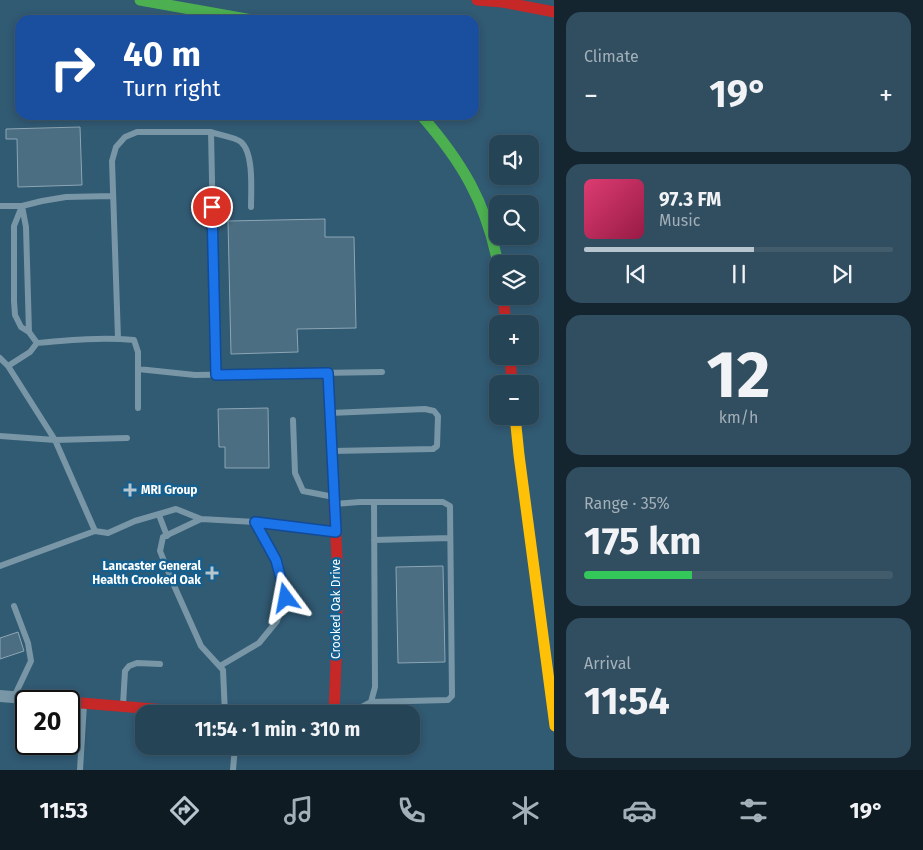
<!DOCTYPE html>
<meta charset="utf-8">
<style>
body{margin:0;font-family:"Fira Sans",sans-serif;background:#314e60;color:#f1f3f6;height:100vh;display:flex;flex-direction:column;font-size:19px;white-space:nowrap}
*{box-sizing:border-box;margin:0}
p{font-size:16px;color:#a3b0b9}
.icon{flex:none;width:28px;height:28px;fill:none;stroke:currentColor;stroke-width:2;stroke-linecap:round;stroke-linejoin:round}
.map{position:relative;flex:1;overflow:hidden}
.side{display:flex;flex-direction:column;gap:12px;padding:12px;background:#14252f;width:369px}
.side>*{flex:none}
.banner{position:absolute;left:15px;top:15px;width:464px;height:105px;border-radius:15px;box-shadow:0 2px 8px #0003,0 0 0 1px #425c6c;background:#1a4fa0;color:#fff;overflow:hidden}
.fabs{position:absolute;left:489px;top:135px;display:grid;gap:10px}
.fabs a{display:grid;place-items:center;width:50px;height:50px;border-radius:10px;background:#254456;box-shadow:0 2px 8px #0003,0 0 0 1px #425c6c;font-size:25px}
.speed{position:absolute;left:15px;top:690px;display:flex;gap:10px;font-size:25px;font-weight:700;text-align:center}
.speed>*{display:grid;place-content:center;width:65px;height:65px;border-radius:50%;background:#254456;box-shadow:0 2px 8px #0003,0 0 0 1px #425c6c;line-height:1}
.speed .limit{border:2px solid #111;border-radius:8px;background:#fff;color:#111}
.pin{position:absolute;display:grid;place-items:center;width:42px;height:42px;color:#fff;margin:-21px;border:2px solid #fff;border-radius:50%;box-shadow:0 1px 5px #0007}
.me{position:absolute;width:55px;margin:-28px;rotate:347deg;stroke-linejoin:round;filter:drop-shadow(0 0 4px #0008)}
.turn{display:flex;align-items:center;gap:18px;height:105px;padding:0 25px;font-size:22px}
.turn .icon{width:65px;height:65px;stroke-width:2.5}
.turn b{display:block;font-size:35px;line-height:42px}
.big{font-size:38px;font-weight:700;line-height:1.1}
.side .widget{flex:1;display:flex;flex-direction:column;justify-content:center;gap:8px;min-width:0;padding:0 18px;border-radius:15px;background:#314e60}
.side .dial{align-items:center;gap:0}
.dial b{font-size:65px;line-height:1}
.song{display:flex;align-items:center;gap:15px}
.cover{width:60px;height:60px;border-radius:8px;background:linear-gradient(135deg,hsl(340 70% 55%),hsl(340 70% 35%))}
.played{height:5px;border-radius:2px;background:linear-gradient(90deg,#b7c5ce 55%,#425c6c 55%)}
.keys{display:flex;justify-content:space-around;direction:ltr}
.heat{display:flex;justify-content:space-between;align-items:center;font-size:28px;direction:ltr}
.charge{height:8px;border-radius:4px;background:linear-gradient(90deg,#34c759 35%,#425c6c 0)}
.trip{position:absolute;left:135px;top:705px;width:285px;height:50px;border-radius:15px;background:#254456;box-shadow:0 2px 8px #0003,0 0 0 1px #425c6c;font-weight:700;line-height:50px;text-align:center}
.menu{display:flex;height:80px;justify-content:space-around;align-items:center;background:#0f1b22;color:#a3b0b9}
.menu .icon{width:35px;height:35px}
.menu .current{color:#b7c5ce}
.menu b{font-size:22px;color:#f1f3f6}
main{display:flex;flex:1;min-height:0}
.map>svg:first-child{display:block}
.building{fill:#4b6e82;stroke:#8da6b5}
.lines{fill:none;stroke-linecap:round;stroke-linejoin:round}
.lane{stroke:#7896a6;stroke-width:6}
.street{stroke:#7896a6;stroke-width:12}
.fast{stroke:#4caf50;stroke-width:11}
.slow{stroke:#ffc107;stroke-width:11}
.jam{stroke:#c62828;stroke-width:11}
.route-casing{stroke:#114b97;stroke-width:12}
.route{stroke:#1a73e8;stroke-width:9}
.poi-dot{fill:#b7c5ce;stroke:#15608f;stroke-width:2}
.labels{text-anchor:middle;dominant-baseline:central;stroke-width:5;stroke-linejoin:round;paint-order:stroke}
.poi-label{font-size:12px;font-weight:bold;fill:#fff;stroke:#15608f;text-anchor:start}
.street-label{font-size:12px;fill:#fff;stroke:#15608f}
</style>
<main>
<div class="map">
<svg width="555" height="770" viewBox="0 0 555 770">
<rect width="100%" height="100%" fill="#315a73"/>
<path class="building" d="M 80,127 L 82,185 L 18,187 L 17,139 L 6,139 L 6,129 Z
M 325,219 L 325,237 L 354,237 L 356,328 L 297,329 L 298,352 L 231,354 L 228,221 Z
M 268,408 L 269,468 L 225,468 L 225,447 L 219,447 L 218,409 Z
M 443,566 L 445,662 L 398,663 L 396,567 Z
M 18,632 L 24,651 L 0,659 L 0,638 Z"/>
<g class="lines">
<path class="lane" d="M 211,132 C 218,135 235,137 241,142 C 254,153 251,190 251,207
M 0,206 L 22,206 L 42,201 L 66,197 L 112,196
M 29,332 L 26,227 L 22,206 L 14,226 L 14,301 L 15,315 L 21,327 L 29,332 L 37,343 C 70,340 102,337 134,340 L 138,352 L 138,369 L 195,375 L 382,372
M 118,338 L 112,161 L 116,147 L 125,137 L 137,132 L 211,132 L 216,375
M 0,358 L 8,366 L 55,440 L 95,531 L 0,566
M 8,366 L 30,352 L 37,343
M 138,369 L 138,408
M 328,373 L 334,504 L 360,502 L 443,502 L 450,506 L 452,696 L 448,700 L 371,702 L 349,714
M 330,413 L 425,409 L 434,411 L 438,416 L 437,446 L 433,449 L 332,451
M 293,420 L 295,473 L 303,491 L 334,497
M 0,436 L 55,440 L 127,438
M 159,515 L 167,536
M 201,519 L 163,537 L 160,551 L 172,581 L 201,646 L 223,670 L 225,714
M 95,531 L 108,533 L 135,521 L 176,509 L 201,519 L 255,522 L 335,531
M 374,540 L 450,538
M 220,666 L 259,643 L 277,621 L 286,598 L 277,560 L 255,522
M 14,697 L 31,661 L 28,643 L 14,606
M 371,702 L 375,687 L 374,502
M 123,705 L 125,671 L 129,666 L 137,663 L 160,664
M 80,770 L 84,704
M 233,770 L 235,746"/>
<path class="street" d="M 0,696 L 61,701"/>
<path class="fast" d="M 140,0 L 252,20
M 421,115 C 462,162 486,202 498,264"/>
<path class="slow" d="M 515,416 L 519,455 L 555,726"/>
<path class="jam" d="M 477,0 L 502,2 L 555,12
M 503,296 L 506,324
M 510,356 L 512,384
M 334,504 L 337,557 L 337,635 L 334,714
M 69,702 L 215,714"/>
</g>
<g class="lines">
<g class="route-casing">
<path id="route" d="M 212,207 L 216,375 L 328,373 L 336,532 L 255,522 L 276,560 L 286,598"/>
</g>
<use href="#route" class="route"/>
</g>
<g class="poi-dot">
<path d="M127.5 482.5h5v5h5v5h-5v5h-5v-5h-5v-5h5z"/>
<path d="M209.5 565.5h5v5h5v5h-5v5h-5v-5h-5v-5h5z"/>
</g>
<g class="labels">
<g class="poi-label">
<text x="141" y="490">MRI Group</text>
<text x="201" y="566" text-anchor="end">Lancaster General<tspan x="201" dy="14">Health Crooked Oak</tspan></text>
</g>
<g class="street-label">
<text transform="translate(336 609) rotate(-90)">Crooked Oak Drive</text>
</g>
</g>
</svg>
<div class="fabs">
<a><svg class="icon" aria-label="sound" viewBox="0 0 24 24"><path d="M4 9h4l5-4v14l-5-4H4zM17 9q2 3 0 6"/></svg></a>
<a><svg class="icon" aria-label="search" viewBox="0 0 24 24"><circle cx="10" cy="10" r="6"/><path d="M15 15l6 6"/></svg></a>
<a><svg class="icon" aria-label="layers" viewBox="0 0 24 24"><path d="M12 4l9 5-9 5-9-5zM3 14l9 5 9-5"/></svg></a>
<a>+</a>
<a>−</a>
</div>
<div class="speed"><div class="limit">20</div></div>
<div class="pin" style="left:212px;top:207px;background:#d93025"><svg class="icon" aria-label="arrive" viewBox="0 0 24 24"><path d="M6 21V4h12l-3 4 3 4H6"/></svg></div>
<svg class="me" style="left:286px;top:598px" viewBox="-20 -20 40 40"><path d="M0-17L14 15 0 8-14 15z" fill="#1a73e8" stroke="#fff" stroke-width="4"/></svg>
<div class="trip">11:54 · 1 min · 310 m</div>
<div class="banner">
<div class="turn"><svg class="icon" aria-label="right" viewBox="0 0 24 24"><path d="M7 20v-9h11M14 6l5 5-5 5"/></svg><div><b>40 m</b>Turn right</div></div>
</div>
</div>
<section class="side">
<div class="widget"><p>Climate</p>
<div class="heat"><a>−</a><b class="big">19°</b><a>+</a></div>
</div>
<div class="widget">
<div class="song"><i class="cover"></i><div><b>97.3 FM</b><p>Music</p></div></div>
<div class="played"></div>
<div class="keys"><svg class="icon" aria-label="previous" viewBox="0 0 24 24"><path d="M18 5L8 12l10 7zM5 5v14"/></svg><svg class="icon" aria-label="pause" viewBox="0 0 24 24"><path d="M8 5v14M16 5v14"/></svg><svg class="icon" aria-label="next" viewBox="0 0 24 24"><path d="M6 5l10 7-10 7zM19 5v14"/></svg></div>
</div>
<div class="widget dial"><b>12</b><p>km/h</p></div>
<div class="widget"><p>Range · 35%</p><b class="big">175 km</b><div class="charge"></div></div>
<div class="widget"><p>Arrival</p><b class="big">11:54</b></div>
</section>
</main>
<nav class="menu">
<b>11:53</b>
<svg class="icon current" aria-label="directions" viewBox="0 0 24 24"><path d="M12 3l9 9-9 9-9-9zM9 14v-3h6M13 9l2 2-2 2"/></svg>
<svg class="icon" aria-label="music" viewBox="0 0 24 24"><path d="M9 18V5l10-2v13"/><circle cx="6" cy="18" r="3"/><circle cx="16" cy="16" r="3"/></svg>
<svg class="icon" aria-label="phone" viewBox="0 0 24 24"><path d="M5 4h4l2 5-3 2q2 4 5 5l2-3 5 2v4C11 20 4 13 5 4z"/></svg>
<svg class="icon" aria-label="climate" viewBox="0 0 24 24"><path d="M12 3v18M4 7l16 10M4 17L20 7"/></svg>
<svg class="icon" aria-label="car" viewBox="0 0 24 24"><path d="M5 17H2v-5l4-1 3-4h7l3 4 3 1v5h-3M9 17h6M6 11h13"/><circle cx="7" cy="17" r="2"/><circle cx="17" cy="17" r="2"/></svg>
<svg class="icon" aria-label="filters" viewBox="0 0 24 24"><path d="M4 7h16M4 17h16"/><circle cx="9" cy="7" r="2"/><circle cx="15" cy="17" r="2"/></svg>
<b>19°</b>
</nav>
